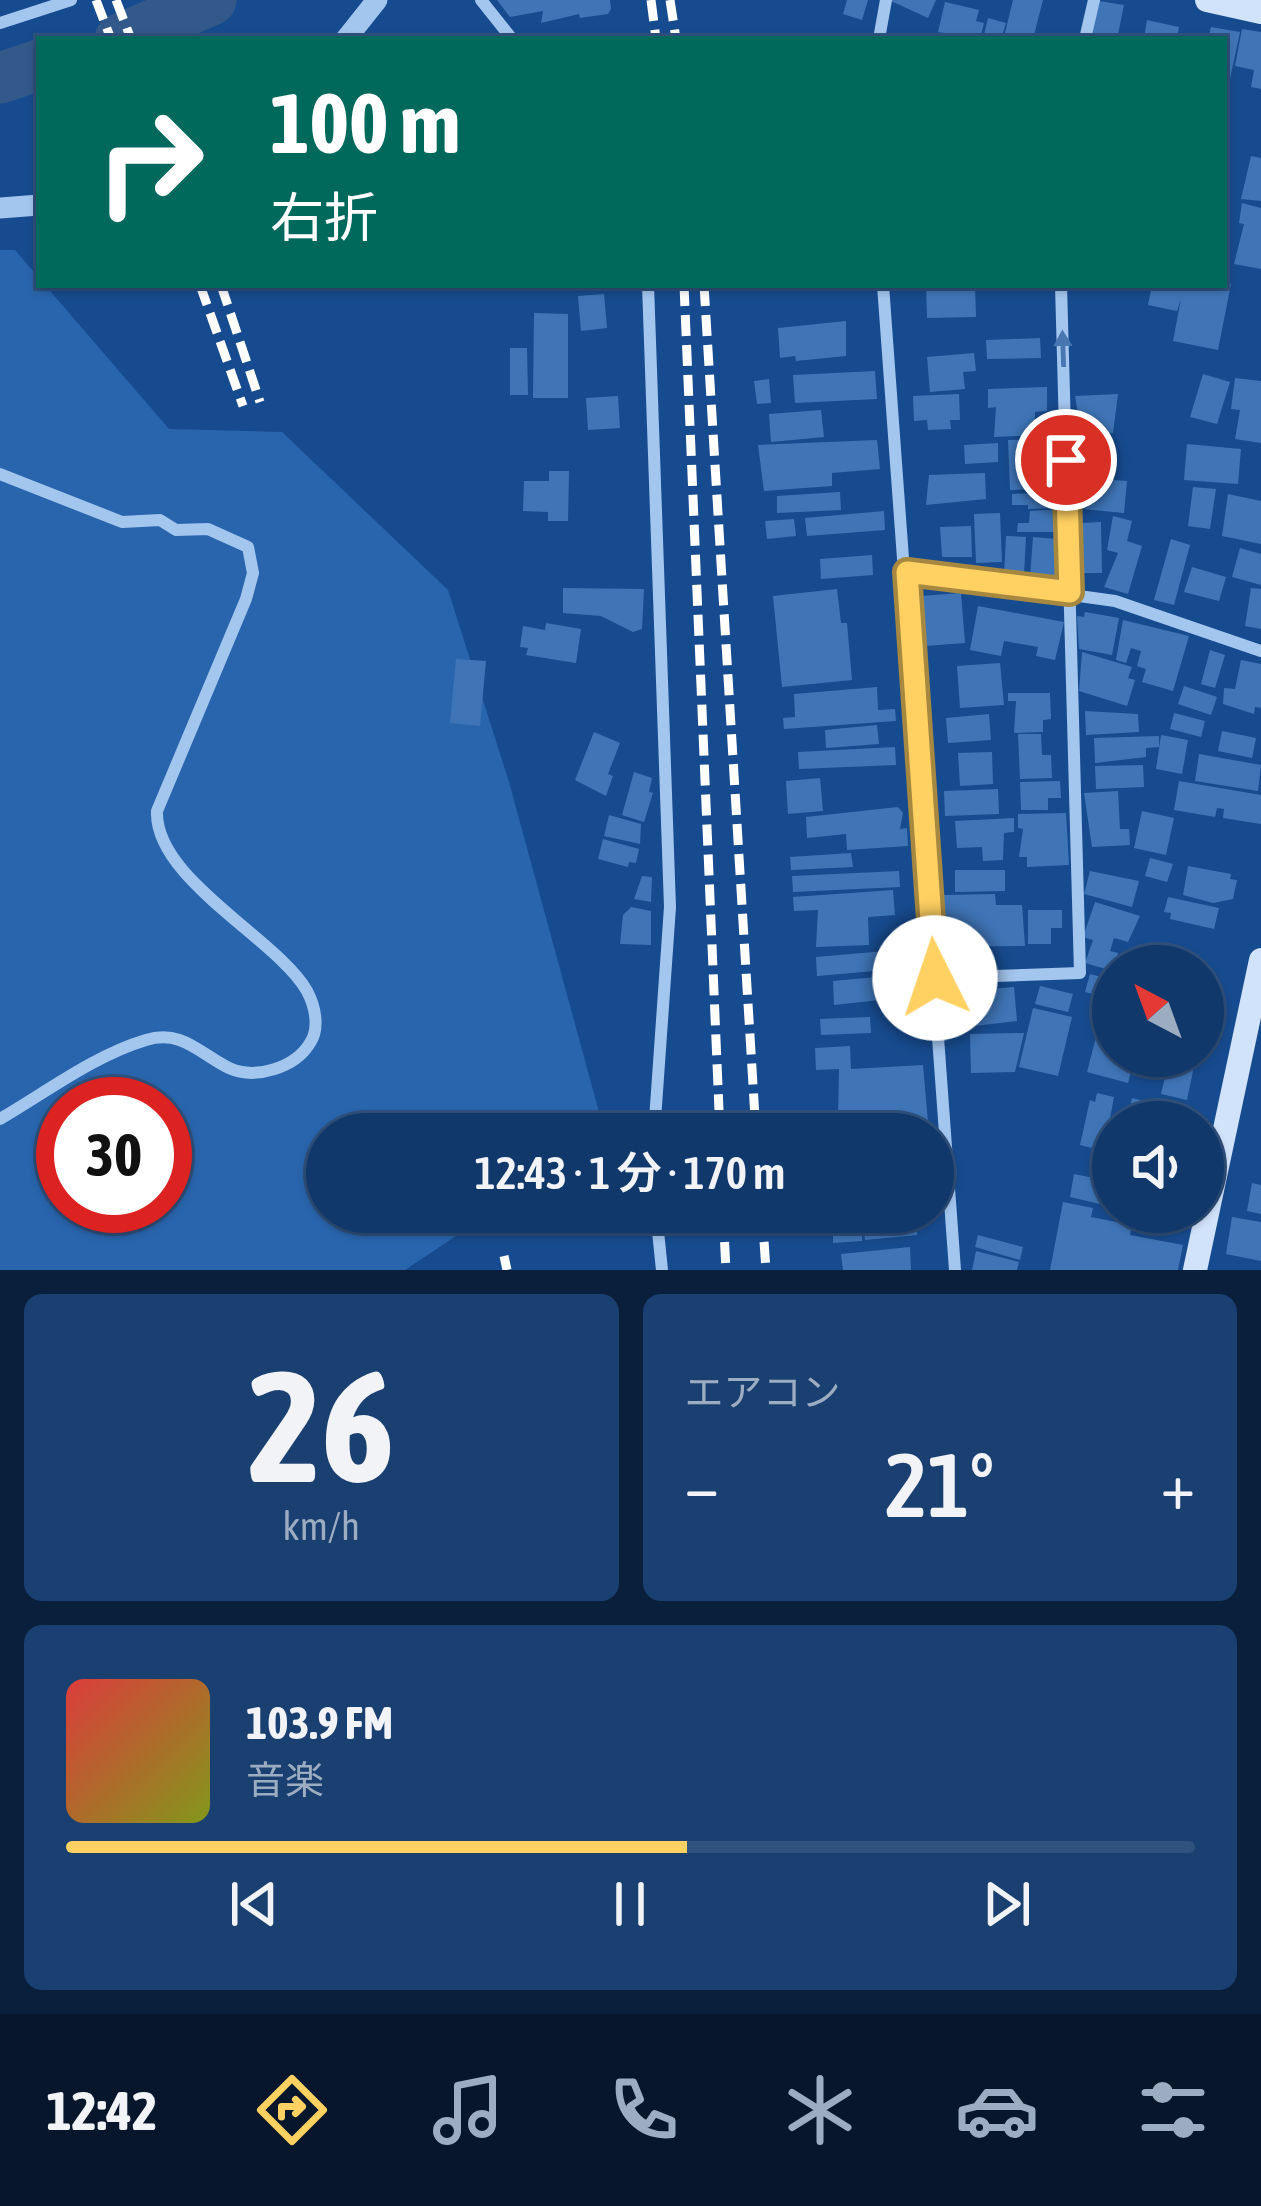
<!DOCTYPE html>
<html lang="ja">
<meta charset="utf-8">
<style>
body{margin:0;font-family:"Asap Condensed","Noto Sans JP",sans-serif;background:#1a3f71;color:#f1f3f6;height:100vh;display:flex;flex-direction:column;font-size:45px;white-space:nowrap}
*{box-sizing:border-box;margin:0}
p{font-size:39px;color:#9cacc1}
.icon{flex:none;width:66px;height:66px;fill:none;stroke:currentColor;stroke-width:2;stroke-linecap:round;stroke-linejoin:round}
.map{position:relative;height:1270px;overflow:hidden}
.details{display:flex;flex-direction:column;gap:24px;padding:24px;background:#091f3b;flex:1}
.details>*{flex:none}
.guide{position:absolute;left:36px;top:36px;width:1191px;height:252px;border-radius:0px;box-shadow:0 3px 9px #0004,0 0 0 3px #30527e;background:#00695c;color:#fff;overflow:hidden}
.needle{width:78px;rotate:319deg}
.fabs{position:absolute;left:1092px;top:945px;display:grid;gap:24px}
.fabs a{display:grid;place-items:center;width:132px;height:132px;border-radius:50%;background:#11386b;box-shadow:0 3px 9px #0004,0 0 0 3px #30527e;font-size:60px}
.speed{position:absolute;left:36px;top:1077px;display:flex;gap:24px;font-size:60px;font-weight:700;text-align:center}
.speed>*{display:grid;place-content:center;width:156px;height:156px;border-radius:50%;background:#11386b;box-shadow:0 3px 9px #0004,0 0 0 3px #30527e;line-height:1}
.speed .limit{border:18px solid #d22;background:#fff;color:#111}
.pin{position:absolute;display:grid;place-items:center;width:102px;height:102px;color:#fff;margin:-51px;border:6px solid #fff;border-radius:50%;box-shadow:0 3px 12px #0007}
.me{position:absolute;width:132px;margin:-66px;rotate:356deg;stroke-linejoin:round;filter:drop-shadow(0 0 9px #0008)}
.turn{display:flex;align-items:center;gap:42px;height:252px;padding:0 36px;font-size:54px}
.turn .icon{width:156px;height:156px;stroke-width:2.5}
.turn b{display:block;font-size:84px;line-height:102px}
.big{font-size:90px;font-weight:600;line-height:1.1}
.details .widget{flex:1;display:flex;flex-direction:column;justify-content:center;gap:18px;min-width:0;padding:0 42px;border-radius:18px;background:#1a3f71}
.details .dial{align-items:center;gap:0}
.dial b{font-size:156px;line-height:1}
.song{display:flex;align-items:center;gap:36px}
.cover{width:144px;height:144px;border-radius:18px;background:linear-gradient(135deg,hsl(0 70% 55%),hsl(70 70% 35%))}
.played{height:12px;border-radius:6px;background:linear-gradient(90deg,#ffd162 55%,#30527e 55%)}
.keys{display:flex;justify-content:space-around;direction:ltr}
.heat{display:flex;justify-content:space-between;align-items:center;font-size:66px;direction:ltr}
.details .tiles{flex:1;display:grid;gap:24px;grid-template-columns:1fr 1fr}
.widget:last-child{grid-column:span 2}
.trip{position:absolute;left:306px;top:1113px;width:648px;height:120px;border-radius:60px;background:#11386b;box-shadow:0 3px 9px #0004,0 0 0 3px #30527e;font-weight:600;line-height:120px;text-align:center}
.dock{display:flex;height:192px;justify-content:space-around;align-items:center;background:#07162b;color:#9cacc1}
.dock .icon{width:84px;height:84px}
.dock .on{color:#ffd162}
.dock b{font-size:54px;color:#f1f3f6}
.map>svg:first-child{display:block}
.green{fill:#2965ad;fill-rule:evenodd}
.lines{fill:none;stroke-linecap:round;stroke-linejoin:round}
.river{stroke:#32598a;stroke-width:51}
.building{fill:#3f75b7}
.minor{stroke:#a3c6ef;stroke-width:12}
.tertiary{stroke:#a3c6ef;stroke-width:21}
.secondary{stroke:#d1e3fb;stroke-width:24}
.rail{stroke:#fff;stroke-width:9;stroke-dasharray:21 9;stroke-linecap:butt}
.oneway{fill:#4876b1}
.route-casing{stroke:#a68840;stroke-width:30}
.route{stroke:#ffd162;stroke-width:21}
</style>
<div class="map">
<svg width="1261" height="1270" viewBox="0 0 1261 1270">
<rect width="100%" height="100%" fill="#174b8f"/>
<path class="green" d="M 0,250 L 15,250 L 39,278 L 39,285 L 45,285 L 169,429 L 282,432 L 448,590 L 509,782 L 605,1134 L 327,1134 L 327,1212 L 492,1212 L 405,1270 L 0,1270 ZM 63,1104 L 165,1104 L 165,1206 L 63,1206 Z"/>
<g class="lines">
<path class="river" d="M 120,39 L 211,0
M 0,78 L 39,65"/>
</g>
<path class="building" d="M 497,0 L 610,0 L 611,9 L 608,14 L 580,18 L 579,14 L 541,23 L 543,11 L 510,17 Z
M 847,0 L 868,0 L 862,20 L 843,14 Z
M 889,0 L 936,0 L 928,18 Z
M 1013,0 L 1043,0 L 1033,39 L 1004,37 Z
M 1099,1 L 1124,5 L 1117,39 L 1091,39 Z
M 945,2 L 979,10 L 976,21 L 984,23 L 980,39 L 938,32 Z
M 988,18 L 1006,23 L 1001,39 L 983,39 Z
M 1147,20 L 1179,27 L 1177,39 L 1144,39 Z
M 1211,27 L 1240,32 L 1230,79 L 1224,78 L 1224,39 L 1208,39 Z
M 1242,29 L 1261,32 L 1261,89 L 1251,87 L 1254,70 L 1235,66 Z
M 1251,156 L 1261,158 L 1261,201 L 1241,199 Z
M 1242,203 L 1261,208 L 1261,269 L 1234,264 L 1244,224 L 1239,223 Z
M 1231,284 L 1218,350 L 1173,341 L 1181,299 L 1177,311 L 1148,305 L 1152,285 Z
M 926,285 L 975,285 L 976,317 L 927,318 Z
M 604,294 L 607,328 L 581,331 L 578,296 Z
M 534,313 L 568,314 L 568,398 L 533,398 Z
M 846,321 L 846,356 L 796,361 L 795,356 L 780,358 L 778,328 Z
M 1040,338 L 1041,358 L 987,359 L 986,340 Z
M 510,348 L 527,348 L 528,395 L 510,395 Z
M 974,353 L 976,371 L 963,372 L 965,389 L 930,392 L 927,357 Z
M 875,371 L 877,399 L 795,403 L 793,375 Z
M 1203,374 L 1230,382 L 1217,424 L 1190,417 Z
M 1235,378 L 1261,381 L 1261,443 L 1235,439 L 1240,410 L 1231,409 Z
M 769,379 L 771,403 L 757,404 L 754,381 Z
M 1047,387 L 1047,411 L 1035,412 L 1035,422 L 1042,421 L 1043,435 L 994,437 L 996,407 L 988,408 L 988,389 Z
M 959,394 L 960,420 L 950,420 L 951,429 L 928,430 L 927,420 L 914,421 L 913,396 Z
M 1118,394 L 1113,433 L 1081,434 L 1075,396 Z
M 618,396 L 620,428 L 588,430 L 586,398 Z
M 821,410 L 824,437 L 771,442 L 769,414 Z
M 1110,438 L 1111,465 L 1093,466 L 1093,457 L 1084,457 L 1083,439 Z
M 1039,439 L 1041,489 L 1010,490 L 1008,440 Z
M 877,440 L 880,469 L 832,473 L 832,486 L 764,491 L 758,445 Z
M 998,443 L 998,462 L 965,464 L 964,445 Z
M 1187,444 L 1241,449 L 1238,484 L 1184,480 Z
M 549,471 L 569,471 L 568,521 L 548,521 L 548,512 L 523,511 L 524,481 L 549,481 Z
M 985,473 L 986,499 L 926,505 L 929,475 Z
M 1085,478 L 1127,481 L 1124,513 L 1082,509 Z
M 1193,487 L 1216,489 L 1210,529 L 1188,526 Z
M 840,492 L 841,510 L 777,513 L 777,496 Z
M 1058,492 L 1058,508 L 1028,509 L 1028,505 L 1012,505 L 1012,494 Z
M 1228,494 L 1261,501 L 1261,544 L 1222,536 Z
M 1060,509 L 1061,532 L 1017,532 L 1018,523 L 1029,523 L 1030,511 Z
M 884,511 L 885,530 L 807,536 L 805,518 Z
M 1000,513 L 1002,562 L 976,563 L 974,514 Z
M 1113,516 L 1132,521 L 1127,541 L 1142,546 L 1128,594 L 1104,587 L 1118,553 L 1107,550 Z
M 794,519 L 796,536 L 767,539 L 765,521 Z
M 1101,522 L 1102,573 L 1082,573 L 1081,523 Z
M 971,526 L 972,557 L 942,557 L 940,527 Z
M 1006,536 L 1026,537 L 1024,575 L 1004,576 Z
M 1033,537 L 1057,539 L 1056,581 L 1030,577 Z
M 1171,539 L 1190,545 L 1174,605 L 1154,600 Z
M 1240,548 L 1261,554 L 1261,585 L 1232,577 Z
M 872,555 L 873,575 L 821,579 L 820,559 Z
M 1192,567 L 1226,577 L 1219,601 L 1184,592 Z
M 563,588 L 644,589 L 642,629 L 633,632 L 601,616 L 563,613 Z
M 1251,588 L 1261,589 L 1261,629 L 1245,626 Z
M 837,589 L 841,623 L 847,623 L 852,680 L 782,687 L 773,596 Z
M 961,593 L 965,643 L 925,646 L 921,596 Z
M 978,606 L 1064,622 L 1055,660 L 1036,656 L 1038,647 L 1004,641 L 1001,656 L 970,650 Z
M 1085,612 L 1119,618 L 1112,655 L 1079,649 L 1077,616 L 1084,617 Z
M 1123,620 L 1189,636 L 1173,691 L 1142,682 L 1146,669 L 1137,666 L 1141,651 L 1131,648 L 1126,663 L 1116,660 Z
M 546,623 L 581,629 L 576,663 L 526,655 L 528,648 L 520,647 L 523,626 L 545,630 Z
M 1210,650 L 1225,655 L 1215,688 L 1201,684 Z
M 1082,652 L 1132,667 L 1128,678 L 1135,680 L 1127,706 L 1079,691 Z
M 456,659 L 486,661 L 480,726 L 450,723 Z
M 1241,660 L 1261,664 L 1261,708 L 1255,707 L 1254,714 L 1223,704 L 1224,688 L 1235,689 Z
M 1000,663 L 1004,705 L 960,708 L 957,666 Z
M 1184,686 L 1217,697 L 1211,715 L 1178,704 Z
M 877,687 L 878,710 L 895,709 L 896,721 L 784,729 L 783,718 L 795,717 L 794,694 Z
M 1008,693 L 1050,693 L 1051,719 L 1043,720 L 1043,732 L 1014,733 L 1016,701 L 1008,701 Z
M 1085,711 L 1138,714 L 1139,732 L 1086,735 Z
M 1174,713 L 1205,721 L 1201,737 L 1170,729 Z
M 989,714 L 991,740 L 948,743 L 946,718 Z
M 877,725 L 879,744 L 826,748 L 825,730 Z
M 1222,731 L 1256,738 L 1252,758 L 1218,751 Z
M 594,732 L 620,743 L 608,774 L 613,776 L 606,796 L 575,780 Z
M 1018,734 L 1041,734 L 1042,755 L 1051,755 L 1052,778 L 1020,779 Z
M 1161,735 L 1188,740 L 1182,774 L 1156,769 Z
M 1159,736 L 1159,747 L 1146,748 L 1146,757 L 1095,763 L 1094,738 Z
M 895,747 L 896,765 L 799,769 L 798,752 Z
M 992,752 L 993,784 L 960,786 L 958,753 Z
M 1199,754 L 1261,765 L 1258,791 L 1195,781 Z
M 1143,765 L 1144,787 L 1096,789 L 1095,766 Z
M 634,772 L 652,778 L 649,792 L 653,793 L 644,822 L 622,815 Z
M 820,778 L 823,811 L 788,814 L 786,781 Z
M 1060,781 L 1061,798 L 1048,798 L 1048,810 L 1021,810 L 1020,782 Z
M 1179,781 L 1261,795 L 1261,824 L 1223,818 L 1224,809 L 1217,808 L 1215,817 L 1174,810 Z
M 998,789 L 999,814 L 945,816 L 944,791 Z
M 1118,791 L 1120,829 L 1129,829 L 1130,845 L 1092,847 L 1084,793 Z
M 898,807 L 903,813 L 900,829 L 907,828 L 908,846 L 847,850 L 846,834 L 807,838 L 806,817 Z
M 1142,811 L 1174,818 L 1166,855 L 1134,848 Z
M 1066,813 L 1069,865 L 1027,867 L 1027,857 L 1019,857 L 1023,829 L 1018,828 L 1018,814 Z
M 609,815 L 641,824 L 640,844 L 604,836 Z
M 1014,818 L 1014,832 L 1004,833 L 1003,860 L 983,861 L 982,847 L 957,848 L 955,821 Z
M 603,839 L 639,849 L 636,863 L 629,862 L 628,867 L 598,859 Z
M 851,853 L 853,867 L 791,870 L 790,857 Z
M 1150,858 L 1173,864 L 1167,882 L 1145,876 Z
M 1188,866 L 1231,874 L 1230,879 L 1237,880 L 1233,899 L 1213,903 L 1183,895 Z
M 955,870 L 1005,870 L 1005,891 L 955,892 Z
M 899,871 L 900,887 L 793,892 L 792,876 Z
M 1090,871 L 1139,881 L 1132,907 L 1084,894 Z
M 642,876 L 652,877 L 651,902 L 634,899 Z
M 893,890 L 895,915 L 868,917 L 869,945 L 816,947 L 818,910 L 794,911 L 793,897 Z
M 995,894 L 996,905 L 1022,905 L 1025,946 L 944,947 L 944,895 Z
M 1168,897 L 1219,908 L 1214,929 L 1170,919 L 1171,913 L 1164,912 Z
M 1095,902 L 1140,916 L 1128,942 L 1114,938 L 1110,951 L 1118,953 L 1113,971 L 1085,963 L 1093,940 L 1083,937 Z
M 631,907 L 651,911 L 651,945 L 620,944 L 623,915 Z
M 1028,910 L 1062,910 L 1062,928 L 1051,928 L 1051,944 L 1028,944 Z
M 897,950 L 898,969 L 817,976 L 816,957 Z
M 1142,952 L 1176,961 L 1174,966 L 1138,966 Z
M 1090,974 L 1113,980 L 1113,999 L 1085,992 Z
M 887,976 L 889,999 L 834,1005 L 833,981 Z
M 920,986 L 920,1000 L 895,1001 L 894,988 Z
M 1040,986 L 1073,994 L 1068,1012 L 1035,1004 Z
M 1014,987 L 1017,1021 L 966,1027 L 962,991 Z
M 1033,1008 L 1072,1017 L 1058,1076 L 1019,1067 Z
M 1103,1010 L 1113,1012 L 1113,1056 L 1135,1056 L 1128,1083 L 1087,1072 Z
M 870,1017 L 871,1033 L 821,1035 L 820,1019 Z
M 1024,1033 L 1015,1072 L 971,1073 L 970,1034 Z
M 850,1046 L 851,1069 L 923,1065 L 929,1134 L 878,1134 L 881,1121 L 838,1118 L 839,1069 L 816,1070 L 815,1048 Z
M 1169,1060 L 1194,1066 L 1187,1100 L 1161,1094 Z
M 1097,1093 L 1114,1097 L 1104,1151 L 1080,1145 L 1090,1100 L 1095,1102 Z
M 1132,1098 L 1179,1110 L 1176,1122 L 1127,1122 Z
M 1074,1174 L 1113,1182 L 1113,1207 L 1070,1197 Z
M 1252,1183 L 1261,1185 L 1261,1214 L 1247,1211 Z
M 1063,1202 L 1093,1208 L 1091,1217 L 1132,1225 L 1130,1235 L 1183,1245 L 1178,1270 L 1050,1270 Z
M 816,1212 L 850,1212 L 851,1221 L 817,1225 Z
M 1232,1217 L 1261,1222 L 1261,1261 L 1226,1254 Z
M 917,1226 L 917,1235 L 865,1240 L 864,1231 Z
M 862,1230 L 862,1241 L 833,1243 L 833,1232 Z
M 978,1235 L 1023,1247 L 1020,1260 L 975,1247 Z
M 910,1247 L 911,1270 L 843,1270 L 841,1254 Z
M 976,1251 L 1019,1262 L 1017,1270 L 972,1270 Z"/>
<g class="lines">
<path class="minor" d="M 481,0 L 512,39
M 0,23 L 71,0
M 879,39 L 886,0
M 1085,39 L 1094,0
M 648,285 L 670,907 L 654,1134
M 883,285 L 955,1270
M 0,474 L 122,522 L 160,520 L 176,530 L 208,529 L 248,547 L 253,573 L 246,599 L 157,811 C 154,879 278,939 307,991 C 315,1006 320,1028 310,1043 C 295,1068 255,1080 229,1068 C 200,1054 182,1029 146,1040 C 95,1055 45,1093 0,1119
M 907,572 L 1115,601 L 1261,651
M 935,978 L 1080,973 L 1061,285
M 656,1212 L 662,1270"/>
<path class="tertiary" d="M 346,39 L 377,0
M 0,208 L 39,205"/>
<path class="secondary" d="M 1207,0 L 1261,12
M 1195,1270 L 1261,960"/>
<path class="rail" d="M 96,0 L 111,39
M 116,0 L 131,39
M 651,0 L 656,39
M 670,0 L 676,39
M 200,285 L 243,406
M 221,285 L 260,402
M 684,285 L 720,1134
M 704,285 L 756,1134
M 723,1212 L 726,1270
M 762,1212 L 766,1270
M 504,1256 L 507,1270"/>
</g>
<defs><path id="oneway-solid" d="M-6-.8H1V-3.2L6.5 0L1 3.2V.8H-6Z" transform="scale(3)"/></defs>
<use class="oneway" href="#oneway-solid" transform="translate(1063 349) rotate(-92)"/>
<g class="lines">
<g class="route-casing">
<path id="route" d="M 935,978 L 907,572 L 1070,592 L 1066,460"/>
</g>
<use href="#route" class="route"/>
</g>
</svg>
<div class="fabs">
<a><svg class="needle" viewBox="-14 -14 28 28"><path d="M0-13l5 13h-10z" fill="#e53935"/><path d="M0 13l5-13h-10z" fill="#9cacc1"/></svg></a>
<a><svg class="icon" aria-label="sound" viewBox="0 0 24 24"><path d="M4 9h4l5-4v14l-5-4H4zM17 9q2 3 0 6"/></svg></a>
</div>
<div class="speed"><div class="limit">30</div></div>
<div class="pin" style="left:1066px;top:460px;background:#d93025"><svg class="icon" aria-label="arrive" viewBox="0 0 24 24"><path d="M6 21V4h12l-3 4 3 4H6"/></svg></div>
<svg class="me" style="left:935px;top:978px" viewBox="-20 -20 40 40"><circle r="19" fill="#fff"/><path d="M0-13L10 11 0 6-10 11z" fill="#ffd162"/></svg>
<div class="trip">12:43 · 1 分 · 170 m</div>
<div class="guide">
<div class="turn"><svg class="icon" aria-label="right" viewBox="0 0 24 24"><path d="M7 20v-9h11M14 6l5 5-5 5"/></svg><div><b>100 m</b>右折</div></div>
</div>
</div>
<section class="details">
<div class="tiles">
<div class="widget dial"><b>26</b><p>km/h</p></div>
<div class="widget"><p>エアコン</p>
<div class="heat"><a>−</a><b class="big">21°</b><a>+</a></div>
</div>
<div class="widget">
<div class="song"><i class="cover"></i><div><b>103.9 FM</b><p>音楽</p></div></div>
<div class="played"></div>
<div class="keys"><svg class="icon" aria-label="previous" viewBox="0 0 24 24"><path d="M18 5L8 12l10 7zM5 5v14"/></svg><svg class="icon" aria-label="pause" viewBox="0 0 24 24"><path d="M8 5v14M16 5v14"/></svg><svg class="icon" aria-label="next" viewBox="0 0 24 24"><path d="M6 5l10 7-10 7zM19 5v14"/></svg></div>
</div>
</div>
</section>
<nav class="dock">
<b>12:42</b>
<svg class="icon on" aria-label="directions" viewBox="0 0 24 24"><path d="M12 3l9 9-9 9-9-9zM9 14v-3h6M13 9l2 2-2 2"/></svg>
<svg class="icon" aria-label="music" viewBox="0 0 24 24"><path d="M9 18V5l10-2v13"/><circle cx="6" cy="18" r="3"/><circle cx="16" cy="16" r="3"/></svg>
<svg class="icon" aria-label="phone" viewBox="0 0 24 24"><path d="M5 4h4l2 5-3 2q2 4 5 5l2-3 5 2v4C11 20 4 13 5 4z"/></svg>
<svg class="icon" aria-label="climate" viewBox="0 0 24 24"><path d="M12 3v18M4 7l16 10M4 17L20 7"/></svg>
<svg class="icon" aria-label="car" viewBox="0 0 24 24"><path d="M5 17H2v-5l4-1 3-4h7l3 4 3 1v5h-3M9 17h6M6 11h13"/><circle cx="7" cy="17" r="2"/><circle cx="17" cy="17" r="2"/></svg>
<svg class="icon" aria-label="filters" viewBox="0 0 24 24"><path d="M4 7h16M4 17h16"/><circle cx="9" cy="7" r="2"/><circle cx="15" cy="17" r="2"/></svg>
</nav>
